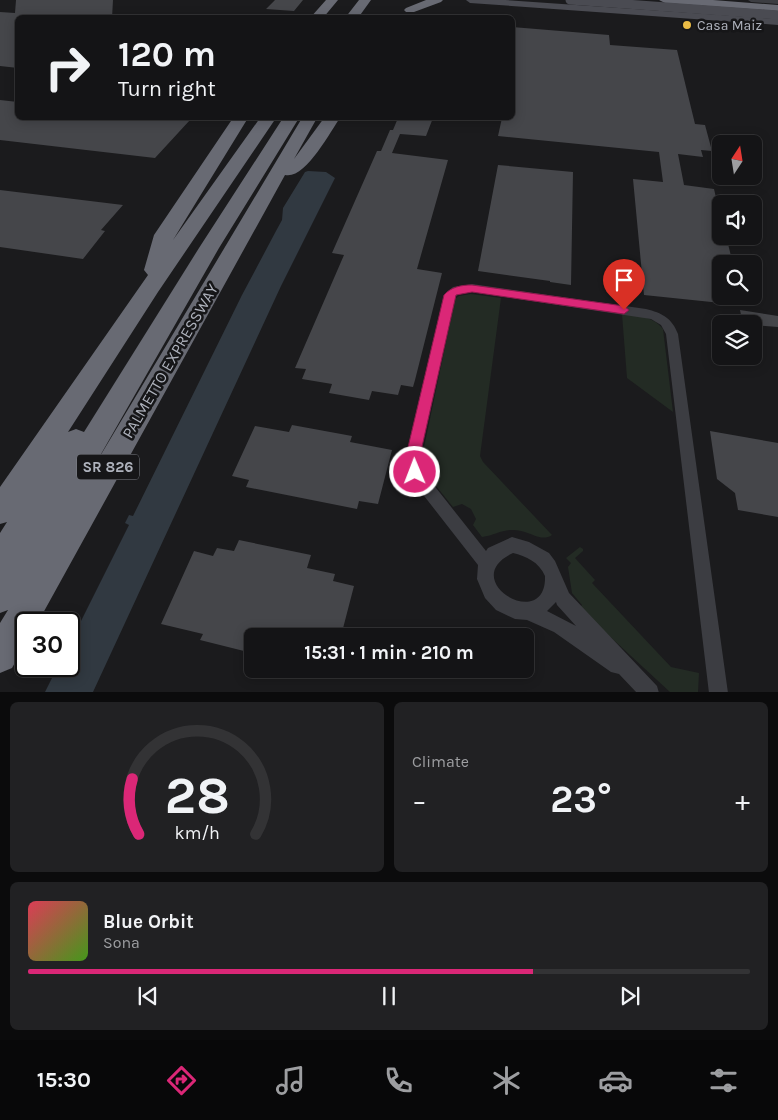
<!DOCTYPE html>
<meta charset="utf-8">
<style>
body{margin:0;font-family:Karla,sans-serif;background:#212123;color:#f1f3f6;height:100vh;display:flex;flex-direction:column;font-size:19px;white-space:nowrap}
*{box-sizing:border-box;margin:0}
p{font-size:16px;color:#9d9ea1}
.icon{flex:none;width:28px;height:28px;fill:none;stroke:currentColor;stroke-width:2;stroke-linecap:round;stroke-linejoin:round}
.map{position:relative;height:692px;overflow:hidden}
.details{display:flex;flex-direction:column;gap:10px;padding:10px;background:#0b0b0c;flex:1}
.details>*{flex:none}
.hud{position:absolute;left:15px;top:15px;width:500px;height:105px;border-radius:8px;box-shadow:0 2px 12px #0003,0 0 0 1px #333335;background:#141416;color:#f1f3f6;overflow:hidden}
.needle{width:32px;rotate:12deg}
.fabs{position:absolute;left:712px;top:135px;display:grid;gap:10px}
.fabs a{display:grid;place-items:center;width:50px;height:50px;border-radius:8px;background:#141416;box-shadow:0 2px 12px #0003,0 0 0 1px #333335;font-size:25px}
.speed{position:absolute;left:15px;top:612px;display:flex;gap:10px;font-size:25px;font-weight:700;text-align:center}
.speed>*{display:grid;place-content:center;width:65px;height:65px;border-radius:50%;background:#141416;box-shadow:0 2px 12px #0003,0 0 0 1px #333335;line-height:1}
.speed .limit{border:2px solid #111;border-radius:8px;background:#fff;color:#111}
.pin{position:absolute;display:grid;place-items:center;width:42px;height:42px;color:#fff;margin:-51px -21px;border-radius:50% 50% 50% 0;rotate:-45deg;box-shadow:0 0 5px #0007}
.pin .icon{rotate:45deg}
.me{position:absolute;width:55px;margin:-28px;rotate:359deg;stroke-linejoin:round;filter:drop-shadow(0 0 4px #0008)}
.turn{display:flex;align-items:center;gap:18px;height:105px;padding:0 20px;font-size:22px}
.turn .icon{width:65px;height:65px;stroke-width:2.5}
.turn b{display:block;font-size:35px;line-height:42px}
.big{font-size:38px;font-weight:700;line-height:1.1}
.details .tile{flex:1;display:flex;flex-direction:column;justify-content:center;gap:8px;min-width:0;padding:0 18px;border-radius:8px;background:#212123}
.details .dial{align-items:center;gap:0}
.dial svg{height:130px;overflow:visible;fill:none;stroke:#333335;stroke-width:7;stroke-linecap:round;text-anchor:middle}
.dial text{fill:#f1f3f6;stroke:none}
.song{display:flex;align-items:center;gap:15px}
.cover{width:60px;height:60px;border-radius:8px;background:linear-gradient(135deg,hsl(350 70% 55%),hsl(100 70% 35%))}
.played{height:5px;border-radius:2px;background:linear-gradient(90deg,#db2777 70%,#333335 70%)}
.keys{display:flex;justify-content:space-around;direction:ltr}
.heat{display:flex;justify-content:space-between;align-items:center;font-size:28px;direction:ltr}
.details .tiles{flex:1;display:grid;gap:10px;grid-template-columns:1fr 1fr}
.tile:last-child{grid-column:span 2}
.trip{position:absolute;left:244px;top:628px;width:290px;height:50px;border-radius:8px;background:#141416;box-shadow:0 2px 12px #0003,0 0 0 1px #333335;font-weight:700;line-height:50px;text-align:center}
.tab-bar{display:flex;height:80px;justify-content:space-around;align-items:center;background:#080809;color:#9d9ea1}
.tab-bar .icon{width:35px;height:35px}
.tab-bar .active{color:#db2777}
.tab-bar b{font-size:22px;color:#f1f3f6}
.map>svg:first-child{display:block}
.green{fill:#232b24}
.water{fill:#313941}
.building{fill:#45464a}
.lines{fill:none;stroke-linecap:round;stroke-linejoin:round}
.street{fill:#3c3d42;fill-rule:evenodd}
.secondary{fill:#4a4b52;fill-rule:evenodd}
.highway{fill:#686a73;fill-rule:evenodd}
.secondary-bridge{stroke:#4a4b52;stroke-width:9}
.route{fill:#db2777;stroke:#8e194d}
.poi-dot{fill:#ebbc45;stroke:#161618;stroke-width:2}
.labels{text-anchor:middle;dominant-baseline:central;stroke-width:5;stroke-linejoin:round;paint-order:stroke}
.far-poi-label{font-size:14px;fill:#aeb2bc;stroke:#161618;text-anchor:start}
.shield{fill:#161618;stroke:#80838b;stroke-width:1}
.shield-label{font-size:15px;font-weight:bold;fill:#aeb2bc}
.street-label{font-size:16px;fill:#aeb2bc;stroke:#161618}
</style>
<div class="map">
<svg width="778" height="693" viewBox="0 0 778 693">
<rect width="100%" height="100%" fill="#1b1b1d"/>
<path class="green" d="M 471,294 L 501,298 L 480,456 L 483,462 L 552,535 C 542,542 532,533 521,531 C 504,527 497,535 482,537 L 473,525 L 476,519 L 471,509 L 462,504 L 453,507 L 424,471 L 421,462 L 455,299 L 459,296 Z
M 622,314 C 638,316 653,316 663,329 L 673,412 L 627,378 Z
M 580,547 L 583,549 L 583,551 L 575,558 L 595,580 L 592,583 L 671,667 L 699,673 L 698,692 L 670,692 L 579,608 L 582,605 L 572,593 L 568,567 L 571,563 L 566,558 Z"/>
<path class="water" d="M 308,171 L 326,172 L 335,178 L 281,286 L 93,692 L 45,692 L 58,666 L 69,666 L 69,645 L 129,525 L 125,523 L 129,515 L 133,516 L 242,295 L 276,231 L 282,220 L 283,208 L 305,172 Z"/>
<path class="building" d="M 16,0 L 113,0 L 112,18 L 18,18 L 18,68 L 0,66 L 0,12 L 15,13 Z
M 275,0 L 303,0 L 294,11 L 266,9 Z
M 512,27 L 609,35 L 610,45 L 677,50 L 695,124 L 705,125 L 712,151 L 701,150 L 703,157 L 678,154 L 684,185 L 714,189 L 721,219 L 721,236 L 726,236 L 733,264 L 721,264 L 721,303 L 644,295 L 633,179 L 663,182 L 659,152 L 498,136 L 502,118 L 512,118 Z
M 0,100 L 18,102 L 18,118 L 164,118 L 190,120 L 155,158 L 0,140 Z
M 398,118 L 433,118 L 426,136 L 400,134 L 392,153 L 448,160 L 417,269 L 442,273 L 415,380 L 413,387 L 401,385 L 398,395 L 372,391 L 369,400 L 329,393 L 332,384 L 302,379 L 306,369 L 295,368 L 344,255 L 332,253 L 377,151 L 381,151 L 390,130 L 393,130 Z
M 498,165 L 573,172 L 571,285 L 550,282 L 550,281 L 478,271 Z
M 0,190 L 123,205 L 101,230 L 105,231 L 83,259 L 0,247 Z
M 740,310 L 778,316 L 778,327 L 743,324 Z
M 292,425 L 352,436 L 350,442 L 392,450 L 378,504 L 359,501 L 357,509 L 246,487 L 249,480 L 232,476 L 255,426 L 289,432 Z
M 710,431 L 778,443 L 778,517 L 738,510 L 735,493 L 717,479 Z
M 239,540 L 311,555 L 307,568 L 335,574 L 333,581 L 354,586 L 341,636 L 252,636 L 252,653 L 200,640 L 203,634 L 161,624 L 194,551 L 213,556 L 217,548 L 234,551 Z"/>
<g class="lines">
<path class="street" d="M 748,0 L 778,0 L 778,4 L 751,2 Z
M 472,284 L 646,309 C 662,313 672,318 678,334 L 728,693 L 709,693 L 666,334 L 661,325 L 651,319 L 472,292 L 460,293 L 455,297 L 419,460 L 425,474 L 486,551 L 488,548 L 512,537 L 529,542 L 549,553 L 555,561 L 569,593 L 657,686 L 659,693 L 637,693 L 619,674 L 611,672 L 554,632 L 527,620 L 515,619 L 496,610 L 485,598 L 477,579 L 478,565 L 414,483 L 405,460 L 444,295 L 453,287 ZM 513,553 C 526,556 539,562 545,576 C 547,634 455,580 513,553 ZM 556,602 L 557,605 L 576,626 L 547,611 Z"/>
<path class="secondary" d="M 466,0 L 505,0 L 778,19 L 778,25 L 470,3 Z"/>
<path class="highway" d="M 326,0 L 338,0 L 323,18 L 310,18 Z
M 359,0 L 371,0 L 358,18 L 345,18 Z
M 426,0 L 443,0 L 441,2 L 414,12 L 406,12 L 404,10 L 406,8 Z
M 659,0 L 713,0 L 778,5 L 778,11 L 665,3 Z
M 233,118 L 248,118 L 173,240 L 260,118 L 276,118 L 158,292 L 68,432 L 76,429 L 84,432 L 199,248 L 283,118 L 299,118 L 219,248 L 93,468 L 302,118 L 317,118 L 294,159 L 324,118 L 340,118 C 330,132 305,180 285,175 L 37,624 L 26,624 L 26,643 L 12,668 L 0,673 L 0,623 L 8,610 L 0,613 L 0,533 L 7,522 L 0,524 L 0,487 L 148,275 L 144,270 L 154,235 Z"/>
<path class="secondary-bridge" d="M 570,0 L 778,15"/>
</g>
<path class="route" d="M 472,285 L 624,306 L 629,310 L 624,314 L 472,292 L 456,295 L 419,460 L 422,472 L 420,476 L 415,478 L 410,476 L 405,460 L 444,295 C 451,287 461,285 472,285 Z"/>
<circle class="poi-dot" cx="687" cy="25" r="5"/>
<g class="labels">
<g class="far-poi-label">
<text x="697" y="25">Casa Maiz</text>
</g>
<rect class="shield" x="77" y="454.5" width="62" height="25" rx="4"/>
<g class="shield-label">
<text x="108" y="467">SR 826</text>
</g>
<g class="street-label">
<text transform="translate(170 361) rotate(-60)">PALMETTO EXPRESSWAY</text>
</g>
</g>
</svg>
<div class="fabs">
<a><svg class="needle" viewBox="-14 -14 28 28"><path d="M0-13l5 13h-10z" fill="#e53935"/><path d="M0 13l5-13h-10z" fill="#9d9ea1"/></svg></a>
<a><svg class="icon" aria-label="sound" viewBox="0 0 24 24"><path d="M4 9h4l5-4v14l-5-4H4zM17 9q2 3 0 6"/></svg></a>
<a><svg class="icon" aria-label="search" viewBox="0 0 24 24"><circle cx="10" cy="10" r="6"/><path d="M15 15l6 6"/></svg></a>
<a><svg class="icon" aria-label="layers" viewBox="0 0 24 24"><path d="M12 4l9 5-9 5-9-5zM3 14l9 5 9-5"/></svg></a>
</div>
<div class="speed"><div class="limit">30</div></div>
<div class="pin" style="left:624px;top:310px;background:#d93025"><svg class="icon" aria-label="arrive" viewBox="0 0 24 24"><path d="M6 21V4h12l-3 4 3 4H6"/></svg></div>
<svg class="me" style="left:415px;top:472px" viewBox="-20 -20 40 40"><circle r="17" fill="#db2777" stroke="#fff" stroke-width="3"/><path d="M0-11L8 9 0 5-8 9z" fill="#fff"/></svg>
<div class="trip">15:31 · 1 min · 210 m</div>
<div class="hud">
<div class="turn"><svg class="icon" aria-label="right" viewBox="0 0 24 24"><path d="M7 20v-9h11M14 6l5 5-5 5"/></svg><div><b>120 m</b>Turn right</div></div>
</div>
</div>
<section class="details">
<div class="tiles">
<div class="tile dial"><svg viewBox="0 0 100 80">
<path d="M14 69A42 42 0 1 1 86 69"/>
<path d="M14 69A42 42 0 0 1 10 35" stroke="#db2777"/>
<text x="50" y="56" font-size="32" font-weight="700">28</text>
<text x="50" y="72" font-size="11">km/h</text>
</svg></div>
<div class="tile"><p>Climate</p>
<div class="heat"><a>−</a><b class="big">23°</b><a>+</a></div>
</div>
<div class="tile">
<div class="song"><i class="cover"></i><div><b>Blue Orbit</b><p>Sona</p></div></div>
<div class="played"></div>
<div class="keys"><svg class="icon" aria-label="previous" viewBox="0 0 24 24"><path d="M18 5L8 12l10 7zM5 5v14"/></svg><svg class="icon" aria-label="pause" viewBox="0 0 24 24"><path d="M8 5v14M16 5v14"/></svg><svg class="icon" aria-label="next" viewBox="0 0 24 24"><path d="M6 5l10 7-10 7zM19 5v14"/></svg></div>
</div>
</div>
</section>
<nav class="tab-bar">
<b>15:30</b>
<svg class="icon active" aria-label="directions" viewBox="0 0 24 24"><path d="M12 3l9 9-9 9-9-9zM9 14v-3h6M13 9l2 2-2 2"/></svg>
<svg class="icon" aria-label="music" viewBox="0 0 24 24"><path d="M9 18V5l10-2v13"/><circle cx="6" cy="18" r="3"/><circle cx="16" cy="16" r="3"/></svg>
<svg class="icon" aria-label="phone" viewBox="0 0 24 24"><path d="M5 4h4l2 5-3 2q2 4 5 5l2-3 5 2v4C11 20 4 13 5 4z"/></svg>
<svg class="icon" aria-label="climate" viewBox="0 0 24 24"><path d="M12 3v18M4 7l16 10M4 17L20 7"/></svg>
<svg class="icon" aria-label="car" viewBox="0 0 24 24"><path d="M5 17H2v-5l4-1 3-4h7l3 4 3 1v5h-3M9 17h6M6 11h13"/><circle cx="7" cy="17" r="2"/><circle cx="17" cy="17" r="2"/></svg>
<svg class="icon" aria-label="filters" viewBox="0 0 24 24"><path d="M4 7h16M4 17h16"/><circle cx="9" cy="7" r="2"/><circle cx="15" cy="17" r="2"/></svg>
</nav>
